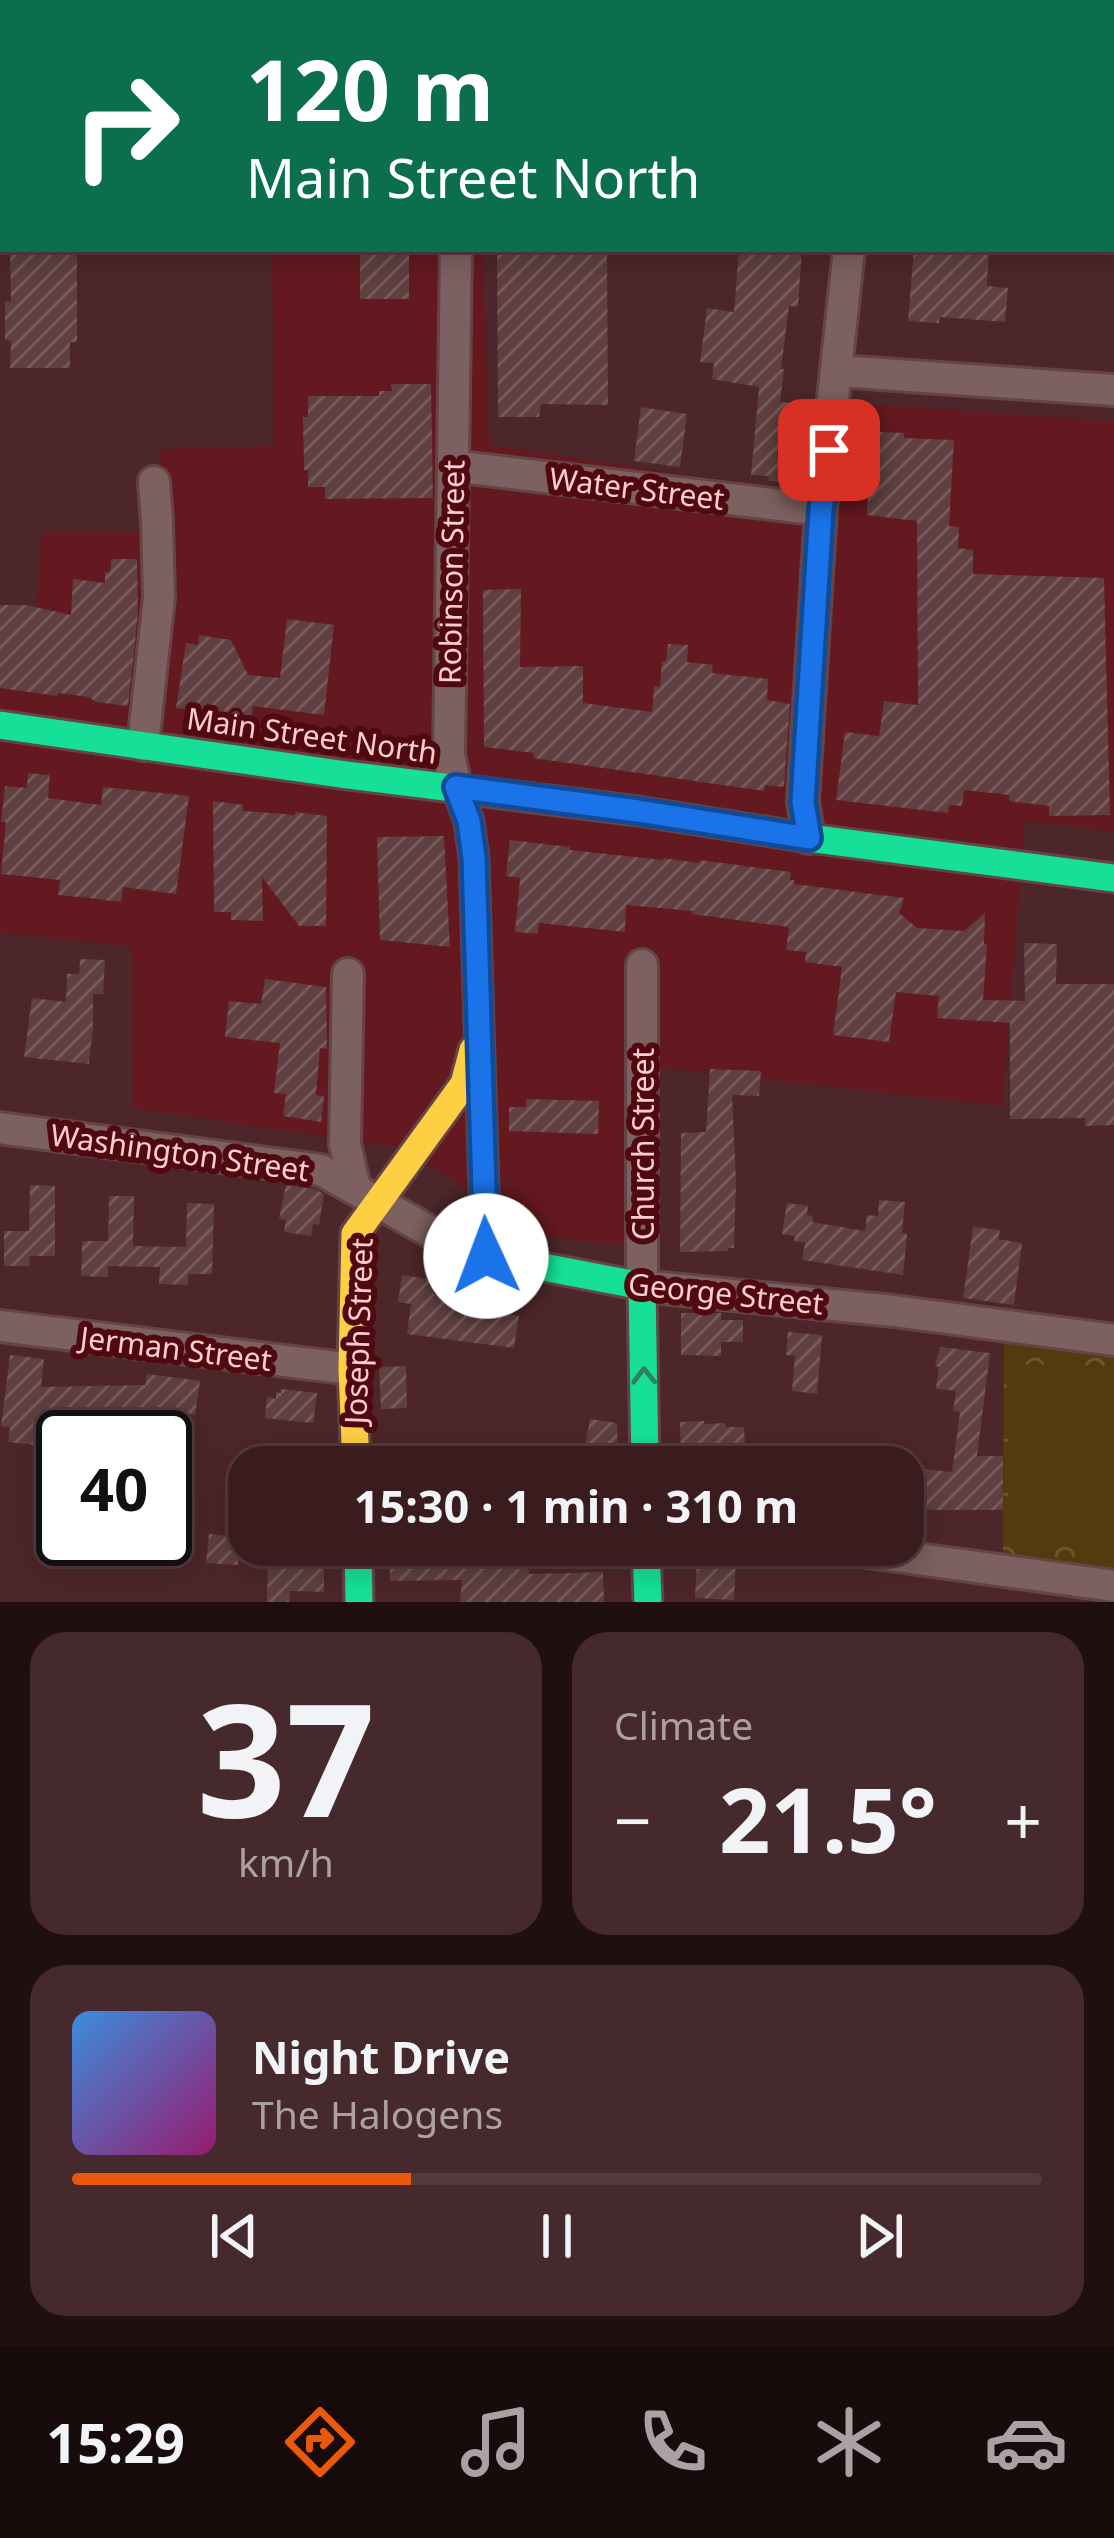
<!DOCTYPE html>
<meta charset="utf-8">
<style>
body{margin:0;font-family:"Noto Sans",sans-serif;background:#45292c;color:#f1f3f6;height:100vh;display:flex;flex-direction:column;font-size:45px;white-space:nowrap}
*{box-sizing:border-box;margin:0}
p{font-size:39px;color:#aba1a4}
.icon{flex:none;width:66px;height:66px;fill:none;stroke:currentColor;stroke-width:2;stroke-linecap:round;stroke-linejoin:round}
.map{position:relative;height:1602px;overflow:hidden}
.sheet{display:flex;flex-direction:column;gap:30px;padding:30px;background:#200f11;flex:1}
.sheet>*{flex:none}
.guide{position:absolute;left:0px;top:0px;width:1116px;height:252px;box-shadow:0 6px 30px #0003,0 0 0 3px #543a3d;background:#0b6e4f;color:#fff;overflow:hidden}
.speed{position:absolute;left:36px;top:1410px;display:flex;gap:24px;font-size:60px;font-weight:700;text-align:center}
.speed>*{display:grid;place-content:center;width:156px;height:156px;border-radius:50%;background:#3a1c1f;box-shadow:0 6px 30px #0003,0 0 0 3px #543a3d;line-height:1}
.speed .limit{border:6px solid #111;border-radius:18px;background:#fff;color:#111}
.pin{position:absolute;display:grid;place-items:center;width:102px;height:102px;color:#fff;margin:-51px;border-radius:24px;box-shadow:0 6px 18px #0006}
.me{position:absolute;width:132px;margin:-66px;rotate:358deg;stroke-linejoin:round;filter:drop-shadow(0 0 9px #0008)}
.turn{display:flex;align-items:center;gap:42px;height:252px;padding:0 48px;font-size:54px}
.turn .icon{width:156px;height:156px;stroke-width:2.5}
.turn b{display:block;font-size:84px;line-height:102px}
.big{font-size:90px;font-weight:700;line-height:1.1}
.sheet .card{flex:1;display:flex;flex-direction:column;justify-content:center;gap:18px;min-width:0;padding:0 42px;border-radius:36px;background:#45292c}
.sheet .dial{align-items:center;gap:0}
.dial b{font-size:156px;line-height:1}
.song{display:flex;align-items:center;gap:36px}
.cover{width:144px;height:144px;border-radius:18px;background:linear-gradient(135deg,hsl(210 70% 55%),hsl(320 70% 35%))}
.played{height:12px;border-radius:6px;background:linear-gradient(90deg,#ea580c 35%,#543a3d 35%)}
.keys{display:flex;justify-content:space-around;direction:ltr}
.heat{display:flex;justify-content:space-between;align-items:center;font-size:66px;direction:ltr}
.sheet .tiles{flex:1;display:grid;gap:30px;grid-template-columns:1fr 1fr}
.card:last-child{grid-column:span 2}
.trip{position:absolute;left:228px;top:1446px;width:696px;height:120px;border-radius:36px;background:#3a1c1f;box-shadow:0 6px 30px #0003,0 0 0 3px #543a3d;font-weight:700;line-height:120px;text-align:center}
.menu{display:flex;height:192px;justify-content:space-around;align-items:center;background:#170b0c;color:#aba1a4}
.menu .icon{width:84px;height:84px}
.menu .selected{color:#ea580c}
.menu b{font-size:54px;color:#f1f3f6}
.map>svg:first-child{display:block}
.built{fill:#63191f}
.park{fill:url(#park-crowns)}
.pitch{fill:#543a0c}
.building{fill:url(#building-hatch)}
.lines{fill:none;stroke-linecap:round;stroke-linejoin:round}
.street-casing{stroke:#644445;stroke-width:36}
.fast-casing{stroke:#644445;stroke-width:33}
.slow-casing{stroke:#644445;stroke-width:33}
.street{stroke:#7d6060;stroke-width:30}
.fast{stroke:#16e098;stroke-width:27}
.slow{stroke:#ffcf43;stroke-width:27}
.oneway{stroke:#317f5b}
.route-casing{stroke:#114b97;stroke-width:30}
.route{stroke:#1a73e8;stroke-width:21}
.labels{text-anchor:middle;dominant-baseline:central;stroke-width:12;stroke-linejoin:round;paint-order:stroke}
.street-label{font-size:30px;fill:#fccfcd;stroke:#510911}
</style>
<div class="map">
<svg width="1114" height="1602" viewBox="0 0 1114 1602">
<defs>
<pattern id="park-crowns" width="20" height="18" patternUnits="userSpaceOnUse" patternTransform="scale(3)"><rect width="20" height="18" fill="#543a0c"/><path d="M2 6a3 3 0 1 1 6 0M12 15a3 3 0 1 1 6 0" fill="none" stroke="#6e552e"/></pattern>
<pattern id="building-hatch" width="6" height="6" patternUnits="userSpaceOnUse" patternTransform="scale(3)"><rect width="6" height="6" fill="#5f3f40"/><path d="M-1 1l2-2M0 6l6-6M5 7l2-2" fill="none" stroke="#775a5a"/></pattern>
</defs>
<rect width="100%" height="100%" fill="#4d2629"/>
<path class="built" d="M 272,249 L 483,249 L 489,445 L 862,501 L 873,405 L 1114,421 L 1114,831 L 1025,821 L 1002,1106 L 638,1065 L 630,1246 L 548,1237 L 397,1147 L 133,1108 L 132,947 L 0,932 L 0,606 L 36,612 L 42,532 L 164,531 L 159,449 L 274,446 Z"/>
<path class="park" d="M 1004,1341 L 1114,1355 L 1114,1569 L 1003,1555 Z"/>
<path class="pitch" d="M 1007,1364 L 1114,1366 L 1114,1399 L 1007,1396 Z
M 1008,1408 L 1114,1408 L 1114,1545 L 1008,1545 Z"/>
<path class="building" d="M 10,249 L 77,249 L 77,342 L 70,342 L 70,368 L 10,368 L 11,341 L 5,340 L 5,302 L 11,302 Z
M 360,249 L 409,249 L 409,299 L 360,299 Z
M 497,249 L 607,249 L 608,405 L 541,404 L 539,417 L 498,417 Z
M 739,249 L 802,249 L 798,307 L 789,306 L 781,369 L 784,369 L 780,402 L 805,404 L 800,483 L 768,481 L 769,476 L 751,475 L 759,387 L 712,379 L 714,363 L 700,362 L 707,308 L 734,312 Z
M 914,249 L 989,249 L 987,286 L 1008,288 L 1005,322 L 940,317 L 939,323 L 908,321 Z
M 391,384 L 431,384 L 433,498 L 325,499 L 325,487 L 308,487 L 308,470 L 304,470 L 303,417 L 308,417 L 308,396 L 379,396 L 379,391 L 392,391 Z
M 641,407 L 687,414 L 680,467 L 634,461 Z
M 879,432 L 904,433 L 904,438 L 954,440 L 949,526 L 959,527 L 958,548 L 973,550 L 973,574 L 1104,578 L 1110,815 L 1049,816 L 1049,806 L 1009,801 L 1009,795 L 964,790 L 962,806 L 949,805 L 948,813 L 836,800 L 845,732 L 879,736 L 884,701 L 918,705 L 917,521 L 867,515 L 869,470 L 876,471 Z
M 111,559 L 137,559 L 138,615 L 128,706 L 96,702 L 89,697 L 58,693 L 57,696 L 0,688 L 0,605 L 26,605 L 71,615 L 73,579 L 105,583 L 105,572 L 110,572 Z
M 521,589 L 520,667 L 583,666 L 583,703 L 652,712 L 654,686 L 660,687 L 662,661 L 666,661 L 668,644 L 688,645 L 687,662 L 713,665 L 712,673 L 768,679 L 767,700 L 790,704 L 784,787 L 765,785 L 764,791 L 533,758 L 534,753 L 484,747 L 483,590 Z
M 287,619 L 334,625 L 324,715 L 253,706 L 252,717 L 176,708 L 186,643 L 198,645 L 199,635 L 231,640 L 248,675 L 280,678 Z
M 28,773 L 50,775 L 48,798 L 101,805 L 103,787 L 189,796 L 176,894 L 123,887 L 121,902 L 88,898 L 58,895 L 60,880 L 1,874 L 6,822 L 1,822 L 5,786 L 27,788 Z
M 213,801 L 243,805 L 243,811 L 295,815 L 295,812 L 327,816 L 326,926 L 299,926 L 262,877 L 263,921 L 231,920 L 231,912 L 214,912 Z
M 444,836 L 450,947 L 380,940 L 377,837 Z
M 510,840 L 570,847 L 570,850 L 663,860 L 663,858 L 699,863 L 700,860 L 791,872 L 790,880 L 794,880 L 794,884 L 904,898 L 899,913 L 917,928 L 964,931 L 985,913 L 984,944 L 987,944 L 983,1000 L 1025,1001 L 1024,943 L 1057,944 L 1056,984 L 1114,984 L 1114,1125 L 1085,1126 L 1085,1118 L 1010,1119 L 1010,1023 L 937,1018 L 939,996 L 896,992 L 889,1042 L 833,1035 L 842,967 L 805,962 L 806,952 L 786,950 L 789,927 L 692,914 L 693,911 L 626,905 L 625,932 L 539,923 L 538,934 L 515,932 L 520,878 L 506,876 Z
M 80,959 L 105,960 L 103,994 L 93,994 L 93,1028 L 89,1064 L 24,1057 L 32,998 L 66,1002 L 67,974 L 79,974 Z
M 265,979 L 326,987 L 327,1049 L 320,1048 L 316,1095 L 324,1096 L 321,1122 L 283,1116 L 286,1094 L 274,1093 L 280,1043 L 225,1037 L 229,1001 L 261,1004 Z
M 710,1069 L 761,1071 L 759,1096 L 732,1095 L 736,1181 L 734,1248 L 728,1248 L 728,1251 L 680,1252 L 681,1133 L 706,1132 Z
M 526,1099 L 599,1101 L 598,1134 L 509,1131 L 509,1107 L 526,1107 Z
M 30,1185 L 55,1186 L 55,1256 L 30,1256 L 29,1266 L 4,1266 L 4,1231 L 29,1231 Z
M 286,1185 L 315,1189 L 324,1194 L 319,1225 L 313,1224 L 311,1236 L 284,1232 L 286,1220 L 279,1219 Z
M 109,1196 L 134,1196 L 133,1246 L 186,1247 L 187,1203 L 214,1204 L 212,1274 L 188,1274 L 188,1285 L 159,1284 L 160,1267 L 108,1266 L 108,1277 L 81,1276 L 82,1241 L 108,1241 Z
M 879,1200 L 905,1202 L 902,1233 L 907,1234 L 903,1275 L 802,1260 L 805,1243 L 794,1241 L 795,1236 L 782,1234 L 787,1203 L 808,1206 L 807,1215 L 813,1216 L 812,1222 L 865,1231 L 867,1215 L 878,1216 Z
M 973,1227 L 1000,1230 L 998,1239 L 1022,1243 L 1014,1305 L 963,1298 Z
M 402,1275 L 435,1280 L 433,1294 L 493,1302 L 491,1311 L 519,1316 L 514,1348 L 407,1334 L 411,1304 L 398,1302 Z
M 681,1313 L 721,1313 L 721,1320 L 743,1320 L 743,1342 L 721,1342 L 721,1356 L 681,1355 Z
M 788,1332 L 822,1335 L 817,1394 L 792,1391 L 795,1356 L 786,1355 Z
M 940,1347 L 990,1353 L 977,1456 L 1003,1456 L 1003,1510 L 935,1510 L 907,1507 L 907,1503 L 903,1502 L 903,1467 L 952,1472 L 960,1412 L 953,1411 L 956,1391 L 936,1389 L 939,1367 L 935,1366 Z
M 10,1355 L 44,1359 L 41,1387 L 145,1385 L 147,1374 L 200,1381 L 195,1415 L 185,1414 L 182,1434 L 141,1428 L 142,1417 L 95,1418 L 95,1437 L 63,1437 L 63,1448 L 8,1442 L 10,1427 L 1,1426 Z
M 406,1366 L 407,1408 L 381,1409 L 379,1367 Z
M 281,1389 L 317,1393 L 313,1423 L 265,1418 L 267,1397 L 276,1399 L 276,1392 L 281,1393 Z
M 590,1419 L 617,1423 L 618,1467 L 581,1467 Z
M 704,1421 L 705,1424 L 725,1423 L 726,1427 L 744,1427 L 745,1446 L 808,1452 L 808,1467 L 681,1467 L 680,1422 Z
M 209,1534 L 240,1537 L 238,1565 L 206,1563 Z
M 389,1545 L 531,1545 L 529,1574 L 603,1572 L 604,1602 L 460,1602 L 462,1580 L 390,1581 Z
M 324,1554 L 324,1592 L 290,1591 L 289,1602 L 267,1602 L 268,1556 Z
M 697,1560 L 736,1562 L 734,1600 L 695,1598 Z"/>
<g class="lines">
<g class="street-casing">
<path id="street" d="M 459,3 L 459,0
M 838,371 L 1114,390
M 453,466 L 821,510
M 143,745 L 159,598 L 157,521 L 154,482
M 456,787 L 449,755 L 456,249
M 809,838 L 803,802 L 821,510 L 849,249
M 642,965 L 642,1286 L 894,1311 L 1114,1340
M 348,974 L 345,1144 L 355,1188
M 0,1128 L 321,1170 L 468,1253 L 486,1256
M 0,1326 L 352,1369
M 817,1545 L 1114,1586"/>
</g>
<g class="fast-casing">
<path id="fast" d="M 0,725 L 347,775 L 638,811 L 809,838 L 1114,878
M 456,787 L 469,821 L 474,858 L 486,1256 L 642,1286 L 645,1467
M 358,1545 L 359,1602
M 646,1545 L 648,1602"/>
</g>
<g class="slow-casing">
<path id="slow" d="M 356,1467 L 352,1369 L 355,1234 L 464,1084 L 473,1050"/>
</g>
<use href="#street" class="street"/>
<use href="#fast" class="fast"/>
<use href="#slow" class="slow"/>
</g>
<defs><path id="oneway-chevron" d="M-2-3.5L2.5 0L-2 3.5" fill="none" stroke-width="1.6" stroke-linecap="round" stroke-linejoin="round" transform="scale(3)"/></defs>
<use class="oneway" href="#oneway-chevron" transform="translate(644 1376) rotate(-91)"/>
<g class="lines">
<g class="route-casing">
<path id="route" d="M 486,1256 L 474,858 L 469,821 L 456,787 L 638,811 L 809,838 L 803,802 L 821,510 L 829,450"/>
</g>
<use href="#route" class="route"/>
</g>
<g class="labels">
<g class="street-label">
<text transform="translate(637 488) rotate(7)">Water Street</text>
<text transform="translate(451 572) rotate(-89)">Robinson Street</text>
<text transform="translate(312 735) rotate(8)">Main Street North</text>
<text transform="translate(642 1144) rotate(-90)">Church Street</text>
<text transform="translate(180 1152) rotate(8)">Washington Street</text>
<text transform="translate(726 1293) rotate(6)">George Street</text>
<text transform="translate(358 1331) rotate(-88)">Joseph Street</text>
<text transform="translate(176 1348) rotate(7)">Jerman Street</text>
</g>
</g>
</svg>
<div class="speed"><div class="limit">40</div></div>
<div class="pin" style="left:829px;top:450px;background:#d93025"><svg class="icon" aria-label="arrive" viewBox="0 0 24 24"><path d="M6 21V4h12l-3 4 3 4H6"/></svg></div>
<svg class="me" style="left:486px;top:1256px" viewBox="-20 -20 40 40"><circle r="19" fill="#fff"/><path d="M0-13L10 11 0 6-10 11z" fill="#1a73e8"/></svg>
<div class="trip">15:30 · 1 min · 310 m</div>
<div class="guide">
<div class="turn"><svg class="icon" aria-label="right" viewBox="0 0 24 24"><path d="M7 20v-9h11M14 6l5 5-5 5"/></svg><div><b>120 m</b>Main Street North</div></div>
</div>
</div>
<section class="sheet">
<div class="tiles">
<div class="card dial"><b>37</b><p>km/h</p></div>
<div class="card"><p>Climate</p>
<div class="heat"><a>−</a><b class="big">21.5°</b><a>+</a></div>
</div>
<div class="card">
<div class="song"><i class="cover"></i><div><b>Night Drive</b><p>The Halogens</p></div></div>
<div class="played"></div>
<div class="keys"><svg class="icon" aria-label="previous" viewBox="0 0 24 24"><path d="M18 5L8 12l10 7zM5 5v14"/></svg><svg class="icon" aria-label="pause" viewBox="0 0 24 24"><path d="M8 5v14M16 5v14"/></svg><svg class="icon" aria-label="next" viewBox="0 0 24 24"><path d="M6 5l10 7-10 7zM19 5v14"/></svg></div>
</div>
</div>
</section>
<nav class="menu">
<b>15:29</b>
<svg class="icon selected" aria-label="directions" viewBox="0 0 24 24"><path d="M12 3l9 9-9 9-9-9zM9 14v-3h6M13 9l2 2-2 2"/></svg>
<svg class="icon" aria-label="music" viewBox="0 0 24 24"><path d="M9 18V5l10-2v13"/><circle cx="6" cy="18" r="3"/><circle cx="16" cy="16" r="3"/></svg>
<svg class="icon" aria-label="phone" viewBox="0 0 24 24"><path d="M5 4h4l2 5-3 2q2 4 5 5l2-3 5 2v4C11 20 4 13 5 4z"/></svg>
<svg class="icon" aria-label="climate" viewBox="0 0 24 24"><path d="M12 3v18M4 7l16 10M4 17L20 7"/></svg>
<svg class="icon" aria-label="car" viewBox="0 0 24 24"><path d="M5 17H2v-5l4-1 3-4h7l3 4 3 1v5h-3M9 17h6M6 11h13"/><circle cx="7" cy="17" r="2"/><circle cx="17" cy="17" r="2"/></svg>
</nav>
